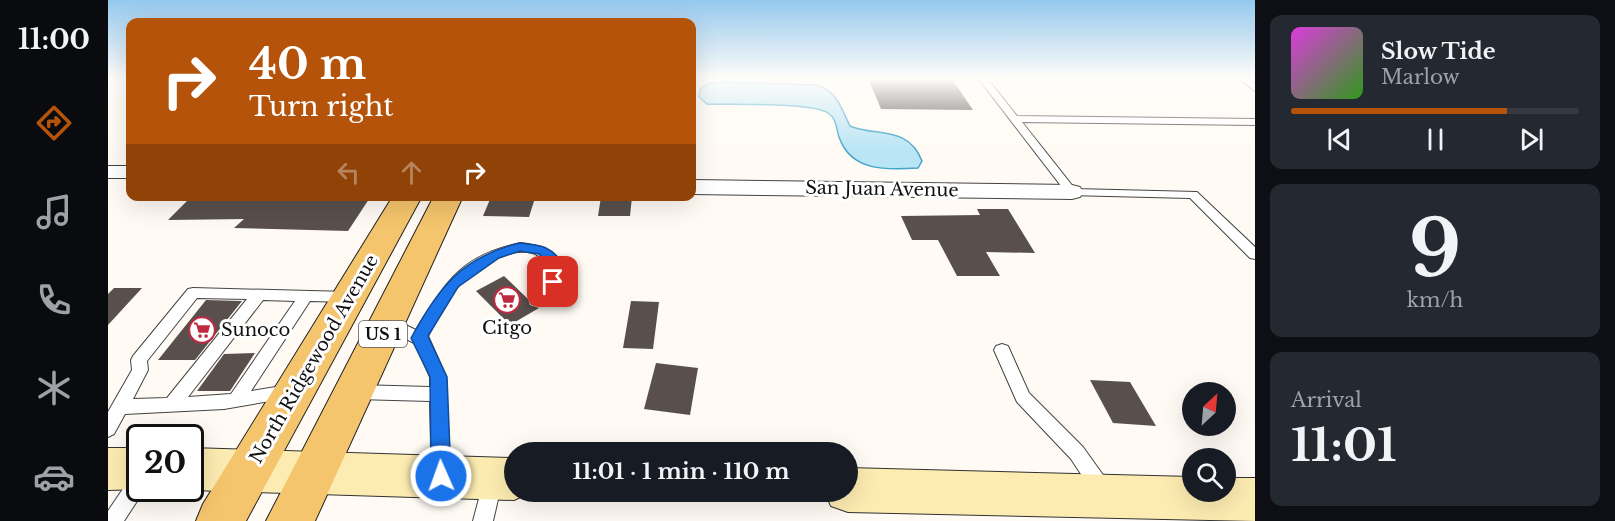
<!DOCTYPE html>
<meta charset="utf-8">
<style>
body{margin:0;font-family:"Libre Baskerville",serif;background:#242831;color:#f1f3f6;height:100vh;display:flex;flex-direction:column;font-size:22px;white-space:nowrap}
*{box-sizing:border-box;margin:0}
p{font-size:20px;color:#9ea1a6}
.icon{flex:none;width:33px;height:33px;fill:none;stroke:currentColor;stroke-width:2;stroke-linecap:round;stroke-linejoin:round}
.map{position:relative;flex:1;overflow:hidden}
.drawer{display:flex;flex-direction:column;gap:15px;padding:15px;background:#0d0f14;width:360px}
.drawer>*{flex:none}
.top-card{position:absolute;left:18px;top:18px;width:570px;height:183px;border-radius:12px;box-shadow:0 6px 24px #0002;background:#b45309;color:#fff;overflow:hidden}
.needle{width:39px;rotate:26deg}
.fabs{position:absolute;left:1074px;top:382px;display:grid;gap:12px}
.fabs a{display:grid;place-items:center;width:54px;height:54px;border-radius:50%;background:#171b24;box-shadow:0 6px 24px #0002;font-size:30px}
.speed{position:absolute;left:18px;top:424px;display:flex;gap:12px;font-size:30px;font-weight:700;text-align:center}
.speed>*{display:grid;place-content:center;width:78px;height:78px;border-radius:50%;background:#171b24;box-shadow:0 6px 24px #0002;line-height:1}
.speed .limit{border:3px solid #111;border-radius:9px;background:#fff;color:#111}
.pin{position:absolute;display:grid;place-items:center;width:51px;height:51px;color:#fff;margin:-26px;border-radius:12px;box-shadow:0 3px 9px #0006}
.me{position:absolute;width:66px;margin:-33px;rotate:358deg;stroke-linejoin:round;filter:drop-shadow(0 0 4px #0008)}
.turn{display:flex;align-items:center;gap:21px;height:126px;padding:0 24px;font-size:27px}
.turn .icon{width:78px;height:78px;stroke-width:2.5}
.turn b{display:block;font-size:42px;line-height:51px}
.lanes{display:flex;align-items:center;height:57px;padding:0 24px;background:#0003;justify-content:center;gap:30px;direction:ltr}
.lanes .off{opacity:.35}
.big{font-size:45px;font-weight:700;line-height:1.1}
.drawer .tile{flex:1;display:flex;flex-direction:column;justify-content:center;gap:9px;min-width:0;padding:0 21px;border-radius:12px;background:#242831}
.drawer .dial{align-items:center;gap:0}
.dial b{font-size:78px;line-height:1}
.song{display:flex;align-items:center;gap:18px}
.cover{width:72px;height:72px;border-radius:9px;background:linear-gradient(135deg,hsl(300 70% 55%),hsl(110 70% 35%))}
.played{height:6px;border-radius:3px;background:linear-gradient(90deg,#b45309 75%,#363941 75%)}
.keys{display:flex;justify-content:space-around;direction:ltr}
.trip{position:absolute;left:396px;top:442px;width:354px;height:60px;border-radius:30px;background:#171b24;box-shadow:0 6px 24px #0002;font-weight:700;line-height:60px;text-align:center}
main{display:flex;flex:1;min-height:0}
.tab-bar{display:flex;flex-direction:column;width:108px;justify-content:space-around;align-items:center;background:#090b0e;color:#9ea1a6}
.tab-bar .icon{width:42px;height:42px}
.tab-bar .current{color:#b45309}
.tab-bar b{font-size:27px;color:#f1f3f6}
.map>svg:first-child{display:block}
.water{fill:#b9e5f5;stroke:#42a3cb;stroke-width:1.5}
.building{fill:#59504d}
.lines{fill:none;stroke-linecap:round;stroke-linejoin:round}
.lane-casing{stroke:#434343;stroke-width:2}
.street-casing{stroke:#434343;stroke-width:2}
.secondary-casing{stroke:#323232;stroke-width:2}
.primary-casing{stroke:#212121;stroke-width:2}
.lane{fill:#fff;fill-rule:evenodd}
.street{fill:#fff;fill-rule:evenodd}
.secondary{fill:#fdecb1;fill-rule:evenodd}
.primary{fill:#f5c56d;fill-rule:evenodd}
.route{fill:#1a73e8;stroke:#114b97;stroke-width:1.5}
.labels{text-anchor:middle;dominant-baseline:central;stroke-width:6;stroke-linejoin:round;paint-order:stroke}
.shield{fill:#fff;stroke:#585858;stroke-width:1.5}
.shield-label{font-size:16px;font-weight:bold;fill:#101010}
.street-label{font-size:18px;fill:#101010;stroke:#fff}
.poi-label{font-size:18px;fill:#101010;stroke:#fff}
</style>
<main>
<nav class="tab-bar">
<b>11:00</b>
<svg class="icon current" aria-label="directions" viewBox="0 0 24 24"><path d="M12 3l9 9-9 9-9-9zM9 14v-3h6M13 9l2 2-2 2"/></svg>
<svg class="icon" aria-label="music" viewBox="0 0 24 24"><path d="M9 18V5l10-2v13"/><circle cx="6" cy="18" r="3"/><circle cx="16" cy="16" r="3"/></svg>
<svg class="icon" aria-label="phone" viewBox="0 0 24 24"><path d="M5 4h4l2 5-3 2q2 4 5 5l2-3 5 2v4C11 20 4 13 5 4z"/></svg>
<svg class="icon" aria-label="climate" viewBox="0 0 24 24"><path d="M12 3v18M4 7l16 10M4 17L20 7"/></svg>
<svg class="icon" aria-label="car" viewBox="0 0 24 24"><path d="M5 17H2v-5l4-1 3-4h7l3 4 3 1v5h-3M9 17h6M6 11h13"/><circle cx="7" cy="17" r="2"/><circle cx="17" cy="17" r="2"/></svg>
</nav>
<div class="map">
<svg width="1147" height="521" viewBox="0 0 1147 521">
<rect width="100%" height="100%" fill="#fffbf4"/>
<path class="water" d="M 611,82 L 710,85 C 730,93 733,108 742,126 C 768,137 800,125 814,161 L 810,168 C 779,170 743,172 731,137 C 728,128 729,119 720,113 C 704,102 623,105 599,104 L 591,97 L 592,89 L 600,84 Z"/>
<path class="building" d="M 760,78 L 844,79 L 865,110 L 773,109 Z
M 84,196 L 173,198 L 263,196 L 240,231 L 126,228 L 136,219 L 60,220 Z
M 383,197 L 427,198 L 421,217 L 375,216 Z
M 493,197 L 524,197 L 522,216 L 490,216 Z
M 869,209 L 900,209 L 927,253 L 878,252 L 892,276 L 849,276 L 830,240 L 804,240 L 793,216 L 872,215 Z
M 396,276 L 420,299 L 422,305 L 431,308 L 402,325 L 368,291 Z
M 6,288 L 34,288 L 0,325 L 0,294 Z
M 98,300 L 134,301 L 87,360 L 50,360 Z
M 523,301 L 551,302 L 545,349 L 515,348 Z
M 147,353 L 122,391 L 89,391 L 116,354 Z
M 548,363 L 590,368 L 582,415 L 536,409 Z
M 982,380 L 1022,382 L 1048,426 L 1005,423 Z"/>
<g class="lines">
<g class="lane-casing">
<path id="lane" d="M 870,78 L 879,78 L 909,116 L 1147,119 L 1147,125 L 914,122 L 967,189 L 1089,192 L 1147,247 L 1147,259 L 1142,258 L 1082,198 L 960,195 Z
M 1130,78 L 1140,78 L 1147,84 L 1147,91 Z
M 413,243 C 432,245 445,250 457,266 L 452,282 L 434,304 L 424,304 L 422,300 L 439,280 L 443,267 C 438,261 432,255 424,253 C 398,246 362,272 346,291 C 335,305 328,321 320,336 L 338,377 L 342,474 L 340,480 L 333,483 L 326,480 L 324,474 L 322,401 L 249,399 L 243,397 L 241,392 L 243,387 L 249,385 L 322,387 L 322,377 L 308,344 L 275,327 L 272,323 L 275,319 L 285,319 L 308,330 C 338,282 353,255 413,243 Z
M 85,288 L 240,292 L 245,293 L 247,297 L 245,301 L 240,302 L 202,301 L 143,391 L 180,385 L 186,387 L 188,392 L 186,397 L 116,409 L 17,414 L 6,434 L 0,437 L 0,412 L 24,370 L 23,360 L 25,356 L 80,289 ZM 89,298 L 139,299 L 59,398 L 25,399 L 40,370 L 39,361 ZM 155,300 L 187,301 L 123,394 L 80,397 Z
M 894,344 L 900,346 L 921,393 L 975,447 L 1000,482 L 1003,488 L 1000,494 L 993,497 L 986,494 L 963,459 L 909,402 L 886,350 L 888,346 Z
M 32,471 L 32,489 L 37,489 L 16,521 L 0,521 L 0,511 L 25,474 Z
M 384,473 L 391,476 L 394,482 L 385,521 L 365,521 L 377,476 Z"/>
</g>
<g class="street-casing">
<path id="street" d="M 0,166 L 22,166 L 22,178 L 0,178 Z
M 584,180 L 964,185 L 972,187 L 975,192 L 972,197 L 964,199 L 584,194 Z"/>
</g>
<g class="secondary-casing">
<path id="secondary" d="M 0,448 L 32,448 L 32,489 L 34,489 L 0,490 Z
M 82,448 L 406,458 L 406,492 L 423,492 L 406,500 L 82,490 Z
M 740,468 L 1084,477 L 1084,492 L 1118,492 L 1118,478 L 1147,478 L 1147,521 L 740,512 L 723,506 L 717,492 L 740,492 Z"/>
</g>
<g class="primary-casing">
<path id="primary" d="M 285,196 L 314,196 L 138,521 L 88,521 L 95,504 Z
M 326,196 L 355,196 L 207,521 L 158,521 Z"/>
</g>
<use href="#lane" class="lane"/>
<use href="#street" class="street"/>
<use href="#secondary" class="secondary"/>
<use href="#primary" class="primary"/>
</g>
<linearGradient id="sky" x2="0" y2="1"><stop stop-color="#95c8ed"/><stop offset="0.52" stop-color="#fffdfa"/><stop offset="1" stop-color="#fffdfa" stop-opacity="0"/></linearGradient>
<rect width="1147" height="151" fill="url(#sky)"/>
<path class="route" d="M 411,243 C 434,245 443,246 457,266 L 450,285 L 440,285 L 438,282 L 443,267 L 431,254 L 412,251 L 391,258 L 350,287 L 320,336 L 339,377 L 343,476 L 340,482 L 333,485 L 326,482 L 323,476 L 322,377 L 303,338 C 331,287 353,258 411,243 Z"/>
<defs>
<g id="supermarket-ring" transform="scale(1.35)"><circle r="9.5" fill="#fff" stroke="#bf2a42" stroke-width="1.5"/><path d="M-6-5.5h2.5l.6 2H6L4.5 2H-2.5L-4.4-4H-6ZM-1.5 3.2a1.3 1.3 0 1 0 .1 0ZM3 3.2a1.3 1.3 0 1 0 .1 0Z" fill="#bf2a42"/></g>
</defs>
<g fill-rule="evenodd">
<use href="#supermarket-ring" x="399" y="300"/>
<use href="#supermarket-ring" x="94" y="330"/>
</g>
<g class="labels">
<rect class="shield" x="251" y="321" width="48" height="26" rx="4.5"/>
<g class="shield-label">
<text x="275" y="334">US 1</text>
</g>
<g class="street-label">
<text transform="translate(774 189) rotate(1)">San Juan Avenue</text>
<text transform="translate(206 359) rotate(-60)">North Ridgewood Avenue</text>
</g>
<g class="poi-label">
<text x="399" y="328">Citgo</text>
<text x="113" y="330" text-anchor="start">Sunoco</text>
</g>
</g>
</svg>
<div class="fabs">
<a><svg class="needle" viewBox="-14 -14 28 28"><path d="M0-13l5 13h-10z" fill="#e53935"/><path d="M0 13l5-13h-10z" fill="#9ea1a6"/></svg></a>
<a><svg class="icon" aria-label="search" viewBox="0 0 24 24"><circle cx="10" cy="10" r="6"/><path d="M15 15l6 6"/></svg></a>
</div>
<div class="speed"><div class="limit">20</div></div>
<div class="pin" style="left:445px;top:282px;background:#d93025"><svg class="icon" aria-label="arrive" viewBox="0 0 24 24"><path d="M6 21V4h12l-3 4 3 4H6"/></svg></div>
<svg class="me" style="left:333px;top:476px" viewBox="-20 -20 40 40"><circle r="17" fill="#1a73e8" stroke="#fff" stroke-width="3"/><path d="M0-11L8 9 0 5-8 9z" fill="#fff"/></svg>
<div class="trip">11:01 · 1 min · 110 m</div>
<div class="top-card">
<div class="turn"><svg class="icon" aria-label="right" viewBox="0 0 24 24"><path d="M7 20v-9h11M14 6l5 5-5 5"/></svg><div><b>40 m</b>Turn right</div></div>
<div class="lanes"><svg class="icon off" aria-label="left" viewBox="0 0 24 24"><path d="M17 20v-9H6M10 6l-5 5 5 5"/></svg><svg class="icon off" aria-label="ahead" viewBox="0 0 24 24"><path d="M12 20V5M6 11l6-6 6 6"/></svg><svg class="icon" aria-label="right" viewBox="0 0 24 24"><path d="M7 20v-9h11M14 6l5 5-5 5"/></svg></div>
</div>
</div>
<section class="drawer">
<div class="tile">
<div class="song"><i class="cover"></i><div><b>Slow Tide</b><p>Marlow</p></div></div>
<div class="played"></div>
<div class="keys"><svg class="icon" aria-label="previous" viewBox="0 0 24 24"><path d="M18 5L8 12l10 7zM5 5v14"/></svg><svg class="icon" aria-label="pause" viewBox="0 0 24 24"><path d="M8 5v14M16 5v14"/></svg><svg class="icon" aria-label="next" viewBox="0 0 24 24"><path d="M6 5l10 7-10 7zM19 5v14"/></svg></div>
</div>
<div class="tile dial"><b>9</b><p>km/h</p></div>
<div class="tile"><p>Arrival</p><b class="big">11:01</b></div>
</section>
</main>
